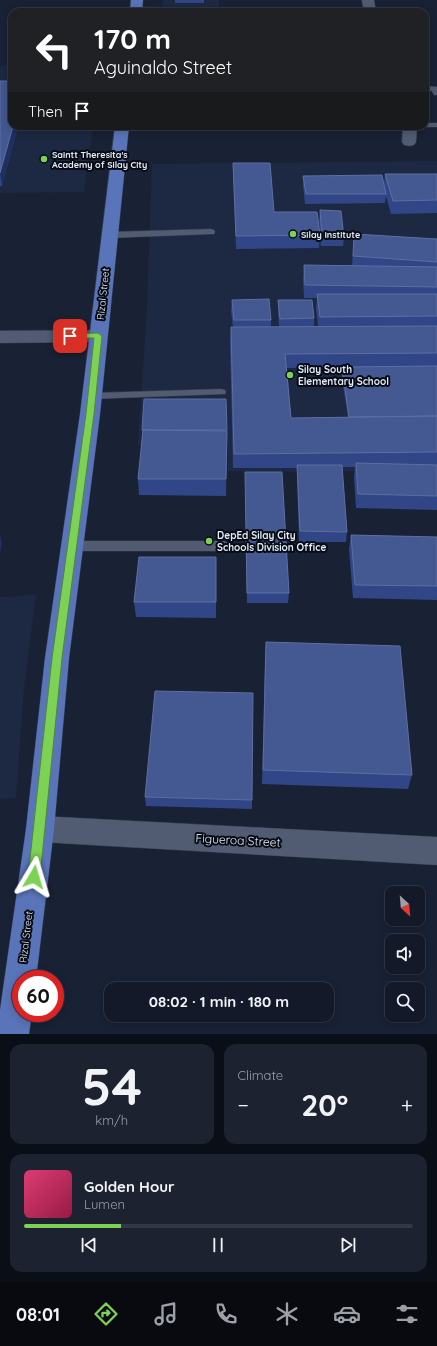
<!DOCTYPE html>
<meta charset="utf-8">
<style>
body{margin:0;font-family:Quicksand,sans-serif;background:#1c2230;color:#f1f3f6;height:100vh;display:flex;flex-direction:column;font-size:15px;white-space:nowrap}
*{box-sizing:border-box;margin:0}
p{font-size:13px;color:#9da0a8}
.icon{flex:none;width:22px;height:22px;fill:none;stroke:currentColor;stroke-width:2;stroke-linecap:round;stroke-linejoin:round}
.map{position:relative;height:1034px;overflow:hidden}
.sheet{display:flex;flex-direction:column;gap:10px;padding:10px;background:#0a0e16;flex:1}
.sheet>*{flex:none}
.banner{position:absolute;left:8px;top:8px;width:421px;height:122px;border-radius:12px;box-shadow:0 2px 10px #0003,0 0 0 1px #323845;background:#202124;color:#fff;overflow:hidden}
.needle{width:26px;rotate:154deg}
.fabs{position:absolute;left:385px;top:886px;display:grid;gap:8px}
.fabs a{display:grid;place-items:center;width:40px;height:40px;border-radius:8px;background:#131928;box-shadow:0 2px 10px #0003,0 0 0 1px #323845;font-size:20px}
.speed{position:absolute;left:12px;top:970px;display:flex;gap:8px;font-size:20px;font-weight:700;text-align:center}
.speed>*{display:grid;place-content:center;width:52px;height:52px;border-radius:50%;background:#131928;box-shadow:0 2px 10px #0003,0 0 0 1px #323845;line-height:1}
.speed .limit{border:6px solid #d22;background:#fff;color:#111}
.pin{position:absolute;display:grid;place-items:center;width:34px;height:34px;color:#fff;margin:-17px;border-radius:8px;box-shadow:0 2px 6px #0006}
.me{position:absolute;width:44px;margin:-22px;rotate:7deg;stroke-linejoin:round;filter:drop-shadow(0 0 3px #0008)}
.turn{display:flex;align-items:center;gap:14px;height:84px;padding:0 20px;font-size:18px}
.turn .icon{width:52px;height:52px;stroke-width:2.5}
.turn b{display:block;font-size:28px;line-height:34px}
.then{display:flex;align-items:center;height:38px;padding:0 20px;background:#0003;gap:8px;font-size:15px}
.big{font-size:30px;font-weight:800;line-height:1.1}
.sheet .tile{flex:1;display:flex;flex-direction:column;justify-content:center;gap:6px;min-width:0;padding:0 14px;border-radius:12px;background:#1c2230}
.sheet .dial{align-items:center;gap:0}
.dial b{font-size:52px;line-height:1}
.song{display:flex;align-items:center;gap:12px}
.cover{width:48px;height:48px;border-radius:6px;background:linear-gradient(135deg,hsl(340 70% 55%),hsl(340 70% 35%))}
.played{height:4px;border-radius:2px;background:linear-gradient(90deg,#7dd154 25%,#323845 25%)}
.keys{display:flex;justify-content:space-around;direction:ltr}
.heat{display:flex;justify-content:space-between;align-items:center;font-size:22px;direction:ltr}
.sheet .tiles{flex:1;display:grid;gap:10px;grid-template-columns:1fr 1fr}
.tile:last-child{grid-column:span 2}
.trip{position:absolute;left:104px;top:982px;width:230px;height:40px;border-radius:12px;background:#131928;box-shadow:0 2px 10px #0003,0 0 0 1px #323845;font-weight:800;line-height:40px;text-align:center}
.tabs{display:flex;height:64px;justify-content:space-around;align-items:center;background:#080a10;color:#9da0a8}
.tabs .icon{width:28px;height:28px}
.tabs .selected{color:#7dd154}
.tabs b{font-size:18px;color:#f1f3f6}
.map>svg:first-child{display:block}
.built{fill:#1d2842}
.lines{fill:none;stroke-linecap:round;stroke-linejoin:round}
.service-casing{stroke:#353c4d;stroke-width:1}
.minor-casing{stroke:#353c4d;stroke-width:1}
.tertiary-casing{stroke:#353c4d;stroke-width:1}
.primary-casing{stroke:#353c4d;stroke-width:1}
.service{fill:#515b72;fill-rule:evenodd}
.minor{fill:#515b72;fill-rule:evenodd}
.tertiary{fill:#515b72;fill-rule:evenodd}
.primary{fill:#5974b9;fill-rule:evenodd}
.wall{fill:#314686}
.shaded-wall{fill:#1f3060}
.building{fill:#445892;stroke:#5d6fa2}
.route{fill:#7dd154;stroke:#518837}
.poi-dot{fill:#7dd154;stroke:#070b14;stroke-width:1.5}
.labels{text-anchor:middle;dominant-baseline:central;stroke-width:4;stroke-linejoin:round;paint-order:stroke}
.far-poi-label{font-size:9px;font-weight:bold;fill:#e4ebf9;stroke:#070b14;text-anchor:start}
.street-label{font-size:10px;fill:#e4ebf9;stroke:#070b14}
.poi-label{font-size:10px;font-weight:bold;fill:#e4ebf9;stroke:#070b14;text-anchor:start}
.near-street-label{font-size:12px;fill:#e4ebf9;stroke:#070b14}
</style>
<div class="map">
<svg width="437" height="1034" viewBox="0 0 437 1034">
<rect width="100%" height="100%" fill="#192135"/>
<path class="built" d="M 163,0 L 219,0 L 219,10 L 162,10 Z
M 12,65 L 12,126 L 93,126 L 84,192 L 0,193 L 0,66 Z
M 437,161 L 437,470 L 288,472 L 228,471 L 228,445 L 138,445 L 147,305 L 152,164 Z
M 36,595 L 24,688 L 16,798 L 0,799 L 0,597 Z"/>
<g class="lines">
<g class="service-casing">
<path id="service" d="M 425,86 L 437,87 L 437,95 L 434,95 L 432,91 L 425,90 Z
M 425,123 L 437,123 L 437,127 L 422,127 L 425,126 Z
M 211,229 L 214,230 L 215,232 L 214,234 L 110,238 L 106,235 L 110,232 Z
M 221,389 L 225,390 L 226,392 L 225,394 L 92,399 L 87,396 L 92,393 Z
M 72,541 L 224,541 L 228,543 L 230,546 L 228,549 L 224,551 L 72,551 L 68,549 L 66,546 L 68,543 Z"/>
</g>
<g class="minor-casing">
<path id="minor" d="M 362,0 L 374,0 L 376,12 L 364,12 Z
M 136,7 L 248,9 L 252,10 L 254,12 L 132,12 L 130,10 L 132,8 Z
M 403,126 L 417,126 L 416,142 L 414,145 L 409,146 L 404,145 L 402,142 Z
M 98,330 L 104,332 L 107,336 L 104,340 L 98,342 L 0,343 L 0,331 Z"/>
</g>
<g class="tertiary-casing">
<path id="tertiary" d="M 40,816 L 437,837 L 437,865 L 40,842 L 30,839 L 26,829 L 30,819 Z"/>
</g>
<g class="primary-casing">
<path id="primary" d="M 131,0 L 143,0 L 142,12 L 130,12 Z
M 115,126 L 129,126 L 100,414 L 69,658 L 54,829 L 36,979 L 21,979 L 21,1013 L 32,1013 L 29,1034 L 0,1034 L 0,1010 L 26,829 L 45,658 L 80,414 Z"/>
</g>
<use href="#service" class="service"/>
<use href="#minor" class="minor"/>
<use href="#tertiary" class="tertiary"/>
<use href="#primary" class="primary"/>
</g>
<path class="wall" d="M 175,0 L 204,0 L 204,3 L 175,3 Z
M 12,58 L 12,81 L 10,81 L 9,69 Z
M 0,81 L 12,126 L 18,126 L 2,186 L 0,186 Z
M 233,163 L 274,212 L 320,233 L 319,220 L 320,210 L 344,237 L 343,246 L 321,246 L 320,236 L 319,248 L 236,249 L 233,176 Z
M 385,174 L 437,174 L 437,213 L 391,214 L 386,196 L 385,203 L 305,204 L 303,185 L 303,176 L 384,184 Z
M 354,234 L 437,239 L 437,366 L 287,368 L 291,418 L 348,417 L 341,373 L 342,367 L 437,366 L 437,510 L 356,508 L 354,477 L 355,467 L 342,467 L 347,532 L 346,542 L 299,542 L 297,475 L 297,468 L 233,468 L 230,341 L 231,327 L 233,327 L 231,311 L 232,300 L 271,320 L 271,327 L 279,327 L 278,310 L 278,300 L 314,318 L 314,326 L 318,326 L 316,308 L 317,298 L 304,298 L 303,278 L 304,265 L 352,266 Z
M 226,399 L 227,431 L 226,496 L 139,495 L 138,479 L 143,435 L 142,430 Z
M 245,472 L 289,593 L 288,603 L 247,603 Z
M 351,535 L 437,537 L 437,600 L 353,598 L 349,549 Z
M 216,557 L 216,618 L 136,617 L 134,602 Z
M 266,642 L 412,775 L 408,789 L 262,784 L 265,657 Z
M 145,797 L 252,800 L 252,809 L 146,806 Z"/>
<path class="shaded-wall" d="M 13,126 L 18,126 L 2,186 L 0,173 Z
M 0,535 L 2,543 L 0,553 Z"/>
<path class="building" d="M 12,58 L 12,69 L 9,69 Z
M 0,81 L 12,81 L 12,126 L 13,126 L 0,173 Z
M 233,163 L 270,163 L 274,212 L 317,212 L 320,235 L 236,236 Z
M 385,174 L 437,174 L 437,200 L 393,201 Z
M 382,175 L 386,194 L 306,194 L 303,176 Z
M 320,210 L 341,211 L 344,237 L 322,236 Z
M 354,234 L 437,239 L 437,262 L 353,256 Z
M 304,265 L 437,267 L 437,287 L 305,285 Z
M 317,294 L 437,294 L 437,316 L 320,317 Z
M 269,299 L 271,320 L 234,320 L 232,300 Z
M 278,300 L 312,300 L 314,318 L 280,319 Z
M 437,326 L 437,353 L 285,354 L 291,418 L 437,416 L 437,452 L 234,454 L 231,327 Z
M 437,366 L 437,416 L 349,417 L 342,367 Z
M 144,399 L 226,399 L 227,430 L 142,430 Z
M 143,430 L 227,431 L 226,479 L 138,479 Z
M 356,463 L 437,465 L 437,496 L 358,494 Z
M 297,465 L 342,465 L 347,532 L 300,531 Z
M 245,472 L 282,472 L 289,593 L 247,593 Z
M 351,535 L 437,537 L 437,586 L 355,585 Z
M 139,557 L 216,557 L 216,602 L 134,602 Z
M 266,642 L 400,646 L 412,775 L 263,770 Z
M 155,691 L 253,693 L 252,800 L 145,797 Z"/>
<path class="route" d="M 98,333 L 102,336 L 94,414 L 62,658 L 40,877 L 38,881 L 34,883 L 29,881 L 28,877 L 52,658 L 86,414 L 94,338 L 70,338 L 67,336 L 70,334 Z"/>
<g class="poi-dot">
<circle cx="44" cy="159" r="4"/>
<circle cx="293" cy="234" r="4"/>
<circle cx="290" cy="375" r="4"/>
<circle cx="209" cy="541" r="4"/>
</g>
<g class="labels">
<g class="far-poi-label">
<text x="52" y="154">Saintt Theresita's<tspan x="52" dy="10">Academy of Silay City</tspan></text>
<text x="301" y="234">Silay Institute</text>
</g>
<g class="street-label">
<text transform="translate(103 294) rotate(-84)">Rizal Street</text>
<text transform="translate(26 937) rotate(-83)">Rizal Street</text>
</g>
<g class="poi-label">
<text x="298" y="369">Silay South<tspan x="298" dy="12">Elementary School</tspan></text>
<text x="217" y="535">DepEd Silay City<tspan x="217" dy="12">Schools Division Office</tspan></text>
</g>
<g class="near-street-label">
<text transform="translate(238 840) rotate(3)">Figueroa Street</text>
</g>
</g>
</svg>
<div class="fabs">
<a><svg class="needle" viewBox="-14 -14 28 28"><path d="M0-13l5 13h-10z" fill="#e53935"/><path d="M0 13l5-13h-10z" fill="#9da0a8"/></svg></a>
<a><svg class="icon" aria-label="sound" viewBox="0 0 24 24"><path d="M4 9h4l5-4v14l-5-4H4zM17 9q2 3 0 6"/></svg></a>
<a><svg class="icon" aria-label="search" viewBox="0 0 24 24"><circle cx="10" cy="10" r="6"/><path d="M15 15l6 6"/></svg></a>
</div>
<div class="speed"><div class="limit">60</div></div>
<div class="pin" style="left:70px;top:336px;background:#d93025"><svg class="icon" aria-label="arrive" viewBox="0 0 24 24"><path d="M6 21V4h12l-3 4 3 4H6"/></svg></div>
<svg class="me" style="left:34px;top:877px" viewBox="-20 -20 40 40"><path d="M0-17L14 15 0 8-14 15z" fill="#7dd154" stroke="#fff" stroke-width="4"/></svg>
<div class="trip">08:02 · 1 min · 180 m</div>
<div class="banner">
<div class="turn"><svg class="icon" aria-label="left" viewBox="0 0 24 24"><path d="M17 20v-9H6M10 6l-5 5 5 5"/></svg><div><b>170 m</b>Aguinaldo Street</div></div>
<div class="then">Then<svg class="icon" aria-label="arrive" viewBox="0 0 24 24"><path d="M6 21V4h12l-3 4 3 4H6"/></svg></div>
</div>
</div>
<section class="sheet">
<div class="tiles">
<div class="tile dial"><b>54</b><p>km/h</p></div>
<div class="tile"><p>Climate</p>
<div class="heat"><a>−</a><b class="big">20°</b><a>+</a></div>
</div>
<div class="tile">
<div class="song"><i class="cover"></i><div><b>Golden Hour</b><p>Lumen</p></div></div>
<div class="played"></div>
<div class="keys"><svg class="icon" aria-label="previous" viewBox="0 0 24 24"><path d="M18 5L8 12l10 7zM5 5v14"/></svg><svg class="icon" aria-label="pause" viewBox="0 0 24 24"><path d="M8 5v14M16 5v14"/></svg><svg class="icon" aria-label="next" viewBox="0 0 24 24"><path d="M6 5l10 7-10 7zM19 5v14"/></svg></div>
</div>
</div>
</section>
<nav class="tabs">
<b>08:01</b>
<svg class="icon selected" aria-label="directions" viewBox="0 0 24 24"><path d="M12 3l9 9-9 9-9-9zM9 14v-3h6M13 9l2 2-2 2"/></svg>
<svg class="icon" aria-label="music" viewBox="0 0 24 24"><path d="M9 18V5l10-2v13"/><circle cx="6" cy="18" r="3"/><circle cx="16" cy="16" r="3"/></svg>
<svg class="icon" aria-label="phone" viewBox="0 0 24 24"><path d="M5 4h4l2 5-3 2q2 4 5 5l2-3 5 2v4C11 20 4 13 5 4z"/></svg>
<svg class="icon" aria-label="climate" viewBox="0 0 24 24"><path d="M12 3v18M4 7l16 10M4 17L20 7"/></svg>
<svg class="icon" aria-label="car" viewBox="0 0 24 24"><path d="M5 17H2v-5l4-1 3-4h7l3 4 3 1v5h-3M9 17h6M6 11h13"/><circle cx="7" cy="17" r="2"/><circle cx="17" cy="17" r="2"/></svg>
<svg class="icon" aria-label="filters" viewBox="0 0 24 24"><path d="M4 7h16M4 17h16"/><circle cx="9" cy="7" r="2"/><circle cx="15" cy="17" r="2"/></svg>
</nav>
